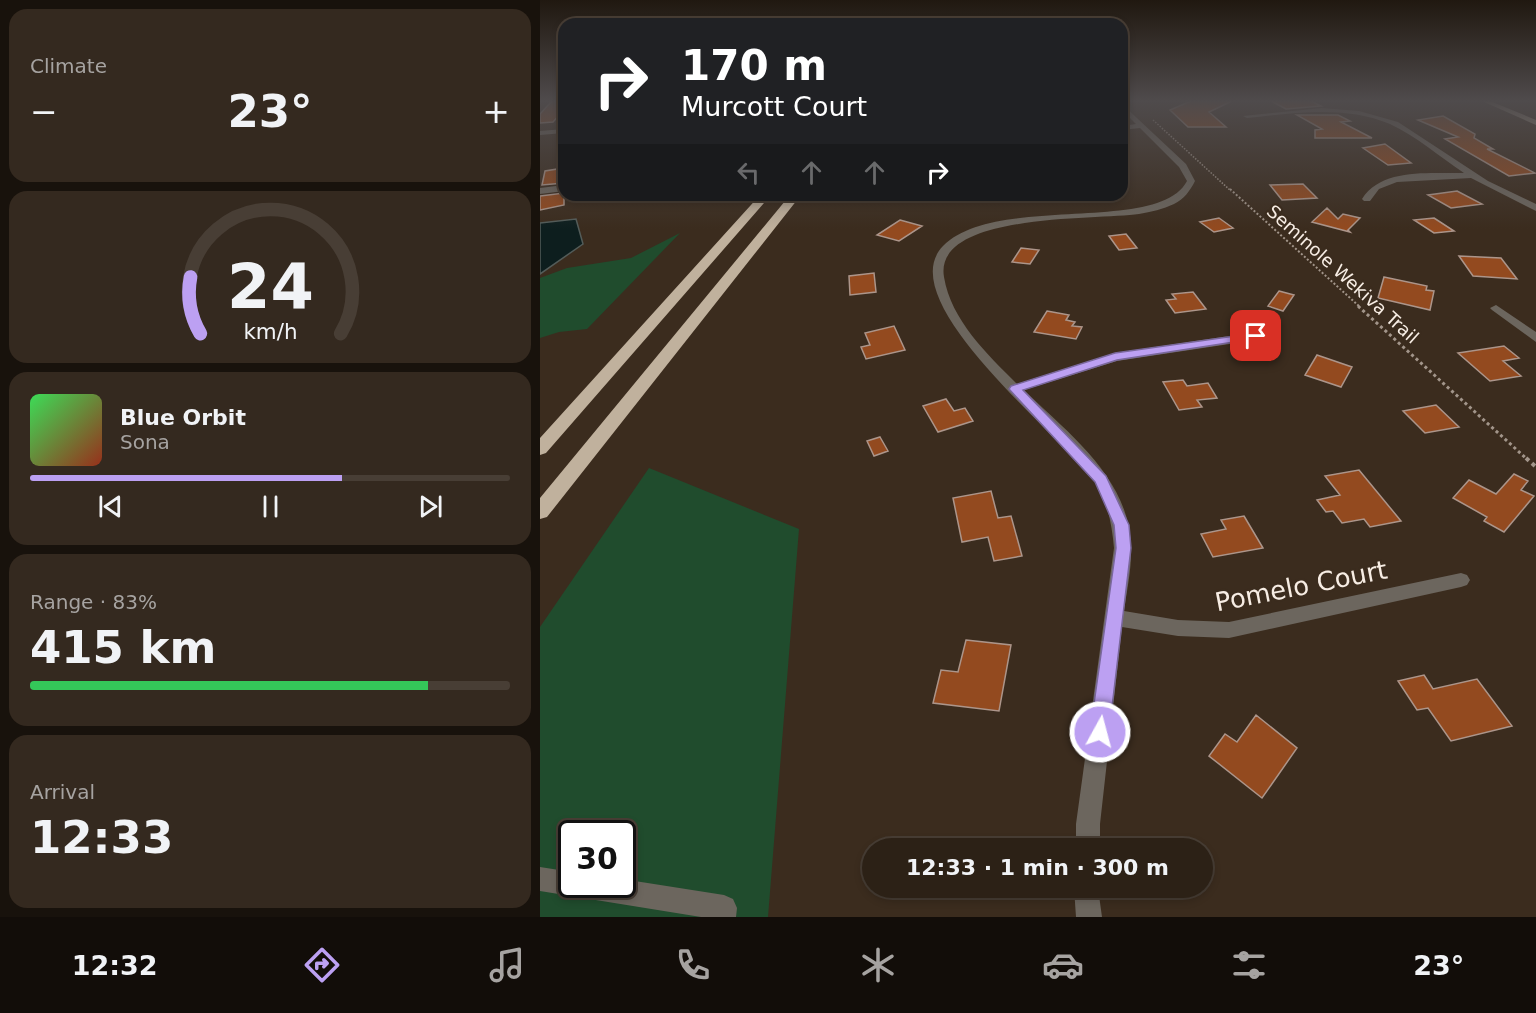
<!DOCTYPE html>
<meta charset="utf-8">
<style>
body{margin:0;font-family:"DejaVu Sans",sans-serif;background:#34291f;color:#f1f3f6;height:100vh;display:flex;flex-direction:column;font-size:22px;white-space:nowrap}
*{box-sizing:border-box;margin:0}
p{font-size:20px;color:#a6a3a1}
.icon{flex:none;width:33px;height:33px;fill:none;stroke:currentColor;stroke-width:2;stroke-linecap:round;stroke-linejoin:round}
.map{position:relative;flex:1;overflow:hidden}
.details{display:flex;flex-direction:column;gap:9px;padding:9px;background:#18120c;width:540px}
.details>*{flex:none}
.guide{position:absolute;left:18px;top:18px;width:570px;height:183px;border-radius:18px;box-shadow:0 3px 9px #0003,0 0 0 2px #483e35;background:#202124;color:#fff;overflow:hidden}
.speed{position:absolute;left:18px;top:820px;display:flex;gap:12px;font-size:30px;font-weight:700;text-align:center}
.speed>*{display:grid;place-content:center;width:78px;height:78px;border-radius:50%;background:#2c2116;box-shadow:0 3px 9px #0003,0 0 0 2px #483e35;line-height:1}
.speed .limit{border:3px solid #111;border-radius:9px;background:#fff;color:#111}
.pin{position:absolute;display:grid;place-items:center;width:51px;height:51px;color:#fff;margin:-26px;border-radius:12px;box-shadow:0 3px 9px #0006}
.me{position:absolute;width:66px;margin:-33px;rotate:7deg;stroke-linejoin:round;filter:drop-shadow(0 0 4px #0008)}
.turn{display:flex;align-items:center;gap:21px;height:126px;padding:0 24px;font-size:27px}
.turn .icon{width:78px;height:78px;stroke-width:2.5}
.turn b{display:block;font-size:42px;line-height:51px}
.lanes{display:flex;align-items:center;height:57px;padding:0 24px;background:#0003;justify-content:center;gap:30px;direction:ltr}
.lanes .off{opacity:.35}
.big{font-size:45px;font-weight:700;line-height:1.1}
.details .card{flex:1;display:flex;flex-direction:column;justify-content:center;gap:9px;min-width:0;padding:0 21px;border-radius:18px;background:#34291f}
.details .dial{align-items:center;gap:0}
.dial svg{height:156px;overflow:visible;fill:none;stroke:#483e35;stroke-width:7;stroke-linecap:round;text-anchor:middle}
.dial text{fill:#f1f3f6;stroke:none}
.song{display:flex;align-items:center;gap:18px}
.cover{width:72px;height:72px;border-radius:9px;background:linear-gradient(135deg,hsl(130 70% 55%),hsl(10 70% 35%))}
.played{height:6px;border-radius:3px;background:linear-gradient(90deg,#bca0f2 65%,#483e35 65%)}
.keys{display:flex;justify-content:space-around;direction:ltr}
.heat{display:flex;justify-content:space-between;align-items:center;font-size:33px;direction:ltr}
.charge{height:9px;border-radius:4px;background:linear-gradient(90deg,#34c759 83%,#483e35 0)}
.trip{position:absolute;left:322px;top:838px;width:351px;height:60px;border-radius:30px;background:#2c2116;box-shadow:0 3px 9px #0003,0 0 0 2px #483e35;font-weight:700;line-height:60px;text-align:center}
.tab-bar{display:flex;height:96px;justify-content:space-around;align-items:center;background:#120d09;color:#a6a3a1}
.tab-bar .icon{width:42px;height:42px}
.tab-bar .on{color:#bca0f2}
.tab-bar b{font-size:27px;color:#f1f3f6}
main{display:flex;flex:1;min-height:0}
.map>svg:first-child{display:block}
.green{fill:#204c2d;fill-rule:evenodd}
.water{fill:#0d1e1e;stroke:#535c59;stroke-width:1.5}
.building{fill:#934a1f;stroke:#ac958a;stroke-width:1.5}
.lines{fill:none;stroke-linecap:round;stroke-linejoin:round}
.path-far3{stroke:#a2958a;stroke-width:1.5;stroke-dasharray:1.5 1.5;stroke-linecap:butt}
.path-far2{stroke:#a2958a;stroke-width:2;stroke-dasharray:2 2;stroke-linecap:butt}
.path-far1{stroke:#a2958a;stroke-width:3;stroke-dasharray:3 3;stroke-linecap:butt}
.path{stroke:#a2958a;stroke-width:4;stroke-dasharray:4 4;stroke-linecap:butt}
.minor{fill:#6c665e;fill-rule:evenodd}
.major{fill:#a89c8b;fill-rule:evenodd}
.highway{fill:#c0b19d;fill-rule:evenodd}
.route{fill:#bca0f2;stroke:#7a689d;stroke-width:1.5}
.labels{text-anchor:middle;dominant-baseline:central;stroke-width:4.5;stroke-linejoin:round;paint-order:stroke}
.far-street-label{font-size:18px;fill:#f7ede4;stroke:#3b2c1e}
.near-street-label{font-size:26px;fill:#f7ede4;stroke:#3b2c1e}
</style>
<main>
<section class="details">
<div class="card"><p>Climate</p>
<div class="heat"><a>−</a><b class="big">23°</b><a>+</a></div>
</div>
<div class="card dial"><svg viewBox="0 0 100 80">
<path d="M14 69A42 42 0 1 1 86 69"/>
<path d="M14 69A42 42 0 0 1 9 40" stroke="#bca0f2"/>
<text x="50" y="56" font-size="32" font-weight="700">24</text>
<text x="50" y="72" font-size="11">km/h</text>
</svg></div>
<div class="card">
<div class="song"><i class="cover"></i><div><b>Blue Orbit</b><p>Sona</p></div></div>
<div class="played"></div>
<div class="keys"><svg class="icon" aria-label="previous" viewBox="0 0 24 24"><path d="M18 5L8 12l10 7zM5 5v14"/></svg><svg class="icon" aria-label="pause" viewBox="0 0 24 24"><path d="M8 5v14M16 5v14"/></svg><svg class="icon" aria-label="next" viewBox="0 0 24 24"><path d="M6 5l10 7-10 7zM19 5v14"/></svg></div>
</div>
<div class="card"><p>Range · 83%</p><b class="big">415 km</b><div class="charge"></div></div>
<div class="card"><p>Arrival</p><b class="big">12:33</b></div>
</section>
<div class="map">
<svg width="996" height="917" viewBox="0 0 996 917">
<rect width="100%" height="100%" fill="#3b2c1e"/>
<path class="green" d="M 140,233 L 47,329 L 19,332 L 0,338 L 0,278 L 27,268 L 91,258 Z
M 109,468 L 259,529 L 228,917 L 0,917 L 0,627 ZM 32,834 L 82,834 L 82,885 L 32,885 Z"/>
<path class="water" d="M 36,219 L 43,244 L 0,274 L 0,223 Z"/>
<path class="building" d="M 12,101 L 24,101 L 24,114 L 20,114 L 13,122 L 0,123 L 0,114 Z
M 651,101 L 692,101 L 669,112 L 686,127 L 648,127 L 630,110 Z
M 731,101 L 771,101 L 781,106 L 746,109 Z
M 757,115 L 798,115 L 810,121 L 801,122 L 832,138 L 775,138 L 775,130 L 782,129 Z
M 903,116 L 935,134 L 934,138 L 953,149 L 947,149 L 995,173 L 969,176 L 905,139 L 918,137 L 878,120 Z
M 845,144 L 871,163 L 848,165 L 823,148 Z
M 24,168 L 24,183 L 2,185 L 5,171 Z
M 763,184 L 777,198 L 742,200 L 730,185 Z
M 917,191 L 942,204 L 911,208 L 888,195 Z
M 24,193 L 24,205 L 0,210 L 0,196 Z
M 787,208 L 798,219 L 803,214 L 820,218 L 808,230 L 810,232 L 772,222 Z
M 679,218 L 693,228 L 674,232 L 660,222 Z
M 894,218 L 914,231 L 894,233 L 874,220 Z
M 360,220 L 382,226 L 359,241 L 337,235 Z
M 586,234 L 597,248 L 579,250 L 569,236 Z
M 481,248 L 499,250 L 490,264 L 472,262 Z
M 919,256 L 961,258 L 977,279 L 933,276 Z
M 334,273 L 336,292 L 310,295 L 309,276 Z
M 844,277 L 887,286 L 886,290 L 894,291 L 890,310 L 838,298 Z
M 739,291 L 754,295 L 743,311 L 728,306 Z
M 653,292 L 666,309 L 635,313 L 626,300 L 636,299 L 632,294 Z
M 507,311 L 529,315 L 526,320 L 535,322 L 532,326 L 542,327 L 536,339 L 494,332 Z
M 354,326 L 365,350 L 326,359 L 321,347 L 330,345 L 325,333 Z
M 964,346 L 979,358 L 963,361 L 981,376 L 950,381 L 918,353 Z
M 777,355 L 812,367 L 801,387 L 765,375 Z
M 643,380 L 647,386 L 668,383 L 677,398 L 657,400 L 662,407 L 639,410 L 623,382 Z
M 406,399 L 414,411 L 425,408 L 433,421 L 398,432 L 383,406 Z
M 896,405 L 919,427 L 885,433 L 863,411 Z
M 340,437 L 348,451 L 334,456 L 327,441 Z
M 819,470 L 861,521 L 830,527 L 824,519 L 802,523 L 793,511 L 786,512 L 777,500 L 800,495 L 785,476 Z
M 974,474 L 988,481 L 981,490 L 994,496 L 964,532 L 944,521 L 947,517 L 913,498 L 929,480 L 956,494 Z
M 451,491 L 458,518 L 471,516 L 482,556 L 454,561 L 448,537 L 422,542 L 413,498 Z
M 704,516 L 723,548 L 673,557 L 661,534 L 686,529 L 681,520 Z
M 426,640 L 471,645 L 459,711 L 393,703 L 401,670 L 418,672 Z
M 884,675 L 893,689 L 937,679 L 972,726 L 911,741 L 888,708 L 877,710 L 858,681 Z
M 716,715 L 757,748 L 722,798 L 669,756 L 685,734 L 697,742 Z"/>
<g class="lines">
<path class="path-far3" d="M 613,120 L 691,191"/>
<path class="path-far2" d="M 690,189 L 820,307"/>
<path class="path-far1" d="M 818,306 L 988,460"/>
<path class="path" d="M 986,458 L 996,467"/>
<path class="minor" d="M 582,104 L 646,164 L 655,181 C 650,191 644,199 634,204 C 623,209 611,212 599,214 C 559,220 393,212 404,277 C 411,320 447,354 477,384 L 575,353 L 716,332 L 722,336 L 716,340 L 577,361 L 484,390 C 529,434 589,478 591,546 C 592,567 587,590 584,611 L 638,620 L 689,622 L 921,573 L 927,575 L 930,580 L 927,585 L 921,587 L 689,638 L 638,636 L 582,627 L 560,824 L 560,849 L 536,849 L 536,824 L 574,548 C 572,526 568,502 556,483 C 525,438 349,302 403,246 C 455,193 619,235 647,181 L 639,167 L 600,128 L 582,130 L 582,126 L 596,124 L 582,110 Z
M 782,108 L 819,111 L 858,122 L 948,181 L 996,204 L 996,211 L 931,178 L 857,182 L 839,189 L 830,201 L 824,201 L 822,199 C 842,167 892,174 924,173 C 900,157 876,136 850,124 C 805,105 754,113 707,118 L 703,116 Z
M 24,129 L 24,133 L 0,135 L 0,131 Z
M 24,185 L 24,191 L 0,194 L 0,188 Z
M 956,305 L 996,332 L 996,342 L 952,310 L 950,308 Z
M 0,867 L 32,872 L 32,885 L 82,885 L 82,879 L 184,895 L 193,899 L 197,908 L 196,917 L 161,917 L 0,891 Z
M 534,888 L 558,888 L 562,917 L 536,917 Z"/>
<path class="major" d="M 942,101 L 950,101 L 996,120 L 996,125 Z"/>
<path class="highway" d="M 220,195 L 231,195 L 6,453 L 0,455 L 0,438 Z
M 250,195 L 261,195 L 7,517 L 0,519 L 0,498 Z"/>
</g>
<linearGradient id="sky" x2="0" y2="1"><stop stop-color="#201810"/><stop offset="0.44" stop-color="#4f4b4c"/><stop offset="1" stop-color="#4f4b4c" stop-opacity="0"/></linearGradient>
<rect width="996" height="229" fill="url(#sky)"/>
<path class="route" d="M 716,333 L 721,336 L 720,338 L 577,360 L 483,390 L 566,476 L 589,525 L 591,548 L 569,732 L 566,739 L 560,742 L 553,739 L 550,732 L 576,548 L 574,525 L 555,482 L 469,389 L 471,386 L 575,353 Z"/>
<g class="labels">
<g class="far-street-label">
<text transform="translate(803 274) rotate(42)">Seminole Wekiva Trail</text>
</g>
<g class="near-street-label">
<text transform="translate(761 586) rotate(-11)">Pomelo Court</text>
</g>
</g>
</svg>
<div class="speed"><div class="limit">30</div></div>
<div class="pin" style="left:716px;top:336px;background:#d93025"><svg class="icon" aria-label="arrive" viewBox="0 0 24 24"><path d="M6 21V4h12l-3 4 3 4H6"/></svg></div>
<svg class="me" style="left:560px;top:732px" viewBox="-20 -20 40 40"><circle r="17" fill="#bca0f2" stroke="#fff" stroke-width="3"/><path d="M0-11L8 9 0 5-8 9z" fill="#fff"/></svg>
<div class="trip">12:33 · 1 min · 300 m</div>
<div class="guide">
<div class="turn"><svg class="icon" aria-label="right" viewBox="0 0 24 24"><path d="M7 20v-9h11M14 6l5 5-5 5"/></svg><div><b>170 m</b>Murcott Court</div></div>
<div class="lanes"><svg class="icon off" aria-label="left" viewBox="0 0 24 24"><path d="M17 20v-9H6M10 6l-5 5 5 5"/></svg><svg class="icon off" aria-label="ahead" viewBox="0 0 24 24"><path d="M12 20V5M6 11l6-6 6 6"/></svg><svg class="icon off" aria-label="ahead" viewBox="0 0 24 24"><path d="M12 20V5M6 11l6-6 6 6"/></svg><svg class="icon" aria-label="right" viewBox="0 0 24 24"><path d="M7 20v-9h11M14 6l5 5-5 5"/></svg></div>
</div>
</div>
</main>
<nav class="tab-bar">
<b>12:32</b>
<svg class="icon on" aria-label="directions" viewBox="0 0 24 24"><path d="M12 3l9 9-9 9-9-9zM9 14v-3h6M13 9l2 2-2 2"/></svg>
<svg class="icon" aria-label="music" viewBox="0 0 24 24"><path d="M9 18V5l10-2v13"/><circle cx="6" cy="18" r="3"/><circle cx="16" cy="16" r="3"/></svg>
<svg class="icon" aria-label="phone" viewBox="0 0 24 24"><path d="M5 4h4l2 5-3 2q2 4 5 5l2-3 5 2v4C11 20 4 13 5 4z"/></svg>
<svg class="icon" aria-label="climate" viewBox="0 0 24 24"><path d="M12 3v18M4 7l16 10M4 17L20 7"/></svg>
<svg class="icon" aria-label="car" viewBox="0 0 24 24"><path d="M5 17H2v-5l4-1 3-4h7l3 4 3 1v5h-3M9 17h6M6 11h13"/><circle cx="7" cy="17" r="2"/><circle cx="17" cy="17" r="2"/></svg>
<svg class="icon" aria-label="filters" viewBox="0 0 24 24"><path d="M4 7h16M4 17h16"/><circle cx="9" cy="7" r="2"/><circle cx="15" cy="17" r="2"/></svg>
<b>23°</b>
</nav>
